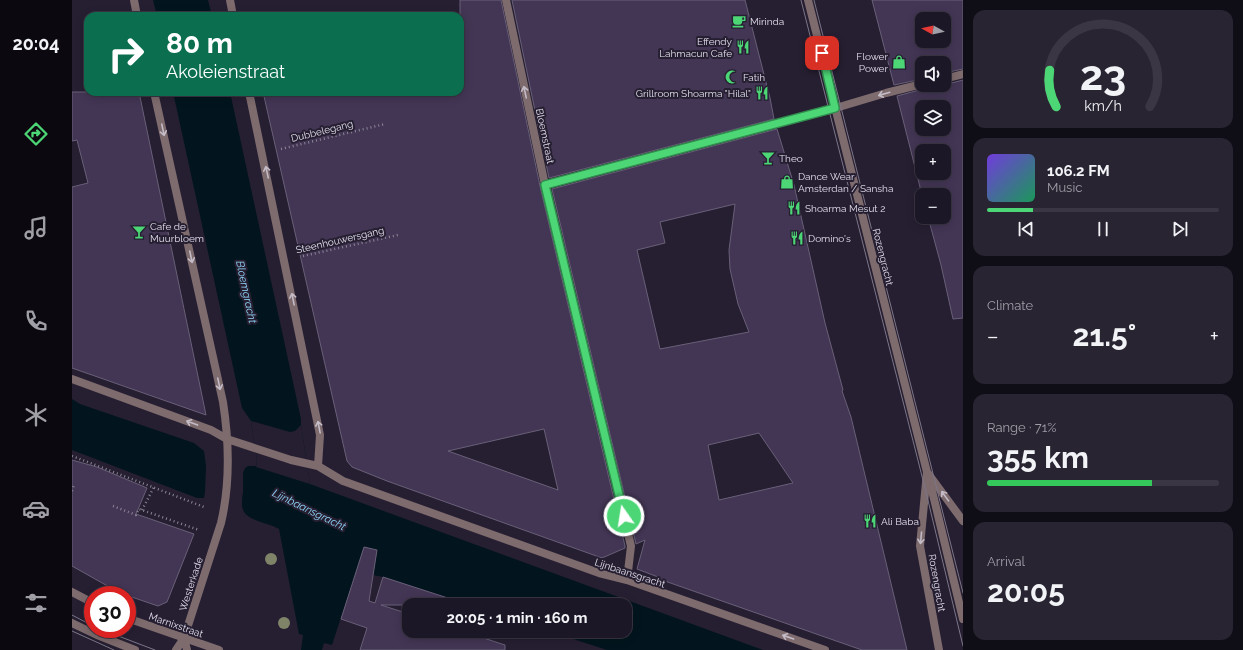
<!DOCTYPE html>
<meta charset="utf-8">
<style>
body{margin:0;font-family:Raleway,sans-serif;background:#292432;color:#f1f3f6;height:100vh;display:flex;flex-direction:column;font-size:15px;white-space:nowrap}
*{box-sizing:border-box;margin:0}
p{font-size:13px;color:#a09fa7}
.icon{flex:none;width:22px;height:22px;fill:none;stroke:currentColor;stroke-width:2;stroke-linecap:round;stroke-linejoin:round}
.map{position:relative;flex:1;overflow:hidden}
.sheet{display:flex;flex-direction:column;gap:10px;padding:10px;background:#0f0d15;width:280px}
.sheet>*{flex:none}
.banner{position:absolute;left:12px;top:12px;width:380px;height:84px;border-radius:12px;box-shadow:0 2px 10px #0003,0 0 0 1px #3a3643;background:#0b6e4f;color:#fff;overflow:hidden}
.needle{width:26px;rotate:278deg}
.tools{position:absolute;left:843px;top:12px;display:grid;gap:8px}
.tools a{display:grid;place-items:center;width:36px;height:36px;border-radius:8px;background:#1c1726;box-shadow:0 2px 10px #0003,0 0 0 1px #3a3643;font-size:20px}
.speed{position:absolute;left:12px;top:586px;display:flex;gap:8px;font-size:20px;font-weight:700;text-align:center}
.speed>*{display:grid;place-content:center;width:52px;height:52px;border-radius:50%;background:#1c1726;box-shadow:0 2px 10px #0003,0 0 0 1px #3a3643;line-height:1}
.speed .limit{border:6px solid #d22;background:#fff;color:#111}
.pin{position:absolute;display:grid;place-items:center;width:34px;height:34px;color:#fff;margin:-17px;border-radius:8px;box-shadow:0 2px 6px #0006}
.me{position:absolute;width:44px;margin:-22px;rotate:347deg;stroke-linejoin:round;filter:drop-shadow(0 0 3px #0008)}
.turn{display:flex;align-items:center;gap:14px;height:84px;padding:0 16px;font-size:18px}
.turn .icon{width:52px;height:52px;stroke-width:2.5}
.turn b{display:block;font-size:28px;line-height:34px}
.big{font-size:30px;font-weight:700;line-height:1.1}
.sheet .widget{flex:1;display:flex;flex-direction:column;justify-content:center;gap:6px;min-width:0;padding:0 14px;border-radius:12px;background:#292432}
.sheet .dial{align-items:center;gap:0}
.dial svg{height:104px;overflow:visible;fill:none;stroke:#3a3643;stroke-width:7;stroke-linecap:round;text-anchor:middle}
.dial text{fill:#f1f3f6;stroke:none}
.song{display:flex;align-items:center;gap:12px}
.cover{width:48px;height:48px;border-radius:6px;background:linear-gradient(135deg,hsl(260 70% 55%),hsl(150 70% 35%))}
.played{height:4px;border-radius:2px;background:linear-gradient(90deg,#4cd676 20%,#3a3643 20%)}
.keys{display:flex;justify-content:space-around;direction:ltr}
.heat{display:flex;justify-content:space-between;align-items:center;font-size:22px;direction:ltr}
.charge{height:6px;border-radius:3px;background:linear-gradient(90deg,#34c759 71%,#3a3643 0)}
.trip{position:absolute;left:330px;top:598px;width:230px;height:40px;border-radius:12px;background:#1c1726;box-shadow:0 2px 10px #0003,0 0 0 1px #3a3643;font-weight:700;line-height:40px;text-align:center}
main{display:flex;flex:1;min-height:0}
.dock{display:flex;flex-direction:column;width:72px;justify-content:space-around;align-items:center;background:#0b090f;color:#a09fa7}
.dock .icon{width:28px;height:28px}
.dock .current{color:#4cd676}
.dock b{font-size:18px;color:#f1f3f6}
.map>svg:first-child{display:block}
.water{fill:#02151e}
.pier{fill:#261f32}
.building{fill:#433655;stroke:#696078;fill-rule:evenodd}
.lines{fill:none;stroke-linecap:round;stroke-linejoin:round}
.path{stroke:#8b8696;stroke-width:2.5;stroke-dasharray:1 3;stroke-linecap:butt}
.service{stroke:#7e6b6e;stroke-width:8}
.minor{stroke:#7e6b6e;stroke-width:8}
.tertiary{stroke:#7e6b6e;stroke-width:8}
.tram{stroke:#7c7687;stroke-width:1}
.tree{fill:#7f8368}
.oneway{stroke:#c3bbc6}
.route-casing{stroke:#318b4d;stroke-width:10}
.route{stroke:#4cd676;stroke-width:7}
.labels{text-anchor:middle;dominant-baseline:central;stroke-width:4;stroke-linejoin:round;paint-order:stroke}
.poi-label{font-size:10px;fill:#e1ddeb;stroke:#261f32;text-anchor:start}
.street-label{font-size:10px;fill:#e1ddeb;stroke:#261f32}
.water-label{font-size:11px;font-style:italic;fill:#8fd5f8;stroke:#261f32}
</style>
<main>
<nav class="dock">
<b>20:04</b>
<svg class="icon current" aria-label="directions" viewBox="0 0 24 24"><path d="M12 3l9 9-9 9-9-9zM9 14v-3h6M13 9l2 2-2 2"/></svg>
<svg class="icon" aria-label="music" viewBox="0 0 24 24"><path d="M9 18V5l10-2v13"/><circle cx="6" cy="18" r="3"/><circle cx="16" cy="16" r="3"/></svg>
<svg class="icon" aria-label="phone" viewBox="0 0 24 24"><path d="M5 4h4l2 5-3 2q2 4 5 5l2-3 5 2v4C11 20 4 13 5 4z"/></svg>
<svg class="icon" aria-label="climate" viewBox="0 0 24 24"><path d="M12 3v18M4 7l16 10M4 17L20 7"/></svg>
<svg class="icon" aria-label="car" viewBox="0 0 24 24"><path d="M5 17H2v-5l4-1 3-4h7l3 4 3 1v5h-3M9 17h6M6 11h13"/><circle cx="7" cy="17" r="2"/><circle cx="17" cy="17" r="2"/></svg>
<svg class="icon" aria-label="filters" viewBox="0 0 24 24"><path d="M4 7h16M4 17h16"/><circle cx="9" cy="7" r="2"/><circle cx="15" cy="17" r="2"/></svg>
</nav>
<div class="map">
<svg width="891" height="650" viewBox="0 0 891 650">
<rect width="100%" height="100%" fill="#261f32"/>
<path class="water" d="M 81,0 L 136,0 L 140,16 L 85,16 Z
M 101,92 L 158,92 L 229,419 L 229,425 L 238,484 L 691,650 L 535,650 L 477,631 L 553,631 L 553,605 L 397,605 L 311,577 L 301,575 L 279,587 L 260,645 L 252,643 L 250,650 L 229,650 L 231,635 L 227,634 L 207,529 C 197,522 172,522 170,506 C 170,501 170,497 171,492 L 133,492 L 132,498 L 125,498 L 0,450 L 0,399 L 8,404 L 122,443 L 132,451 L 134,466 L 184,466 L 185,460 L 179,421 L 170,408 Z"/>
<path class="pier" d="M 179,421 L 218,432 L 223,431 L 229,425 L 238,484 L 184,467 L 185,460 Z
M 134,466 L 176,466 L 173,468 L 171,473 L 171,492 L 133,492 Z"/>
<path class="building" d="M 388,0 L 429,0 L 468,186 L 553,546 L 553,548 L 530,558 L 315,481 L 280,467 L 275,461 L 191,92 L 388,92 ZM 472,429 L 486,490 L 376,451 Z
M 440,0 L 673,0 L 698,98 L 702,119 L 477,178 Z
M 800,0 L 891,0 L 891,69 L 872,73 L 872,63 L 850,63 L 850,79 L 822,85 ZM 850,19 L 872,19 L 872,41 L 850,41 Z
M 891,80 L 891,318 L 881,319 L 869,265 L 856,217 L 872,217 L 872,195 L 850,195 L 825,96 L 851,89 L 855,85 L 872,85 ZM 850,107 L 872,107 L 872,129 L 850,129 ZM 850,151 L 872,151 L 872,173 L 850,173 Z
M 0,92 L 67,92 L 134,415 L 0,368 L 0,187 L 16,183 L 5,140 L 0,141 Z
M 705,129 L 722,185 L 753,323 L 771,390 L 770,391 L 779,417 L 835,650 L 790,650 L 587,579 L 586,577 L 565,569 L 573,540 L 564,544 L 480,189 ZM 663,204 L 657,250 L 658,269 L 666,304 L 677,332 L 588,349 L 565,250 L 593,243 L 588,222 ZM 687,433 L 721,483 L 647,500 L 636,445 Z
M 0,460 L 25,467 L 75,488 L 64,514 L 122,534 L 95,602 L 86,606 L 48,593 L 0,566 Z
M 292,547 L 305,550 L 297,601 L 303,603 L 311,577 L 382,600 L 381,605 L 309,605 L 337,614 L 337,631 L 390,631 L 433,645 L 433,650 L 288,650 L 295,628 L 269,619 Z"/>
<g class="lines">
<path class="path" d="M 209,149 L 313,124
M 231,256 L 326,235
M 0,456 L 132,507
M 0,491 L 2,485
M 41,506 L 64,515 L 67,509 L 127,530
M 70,510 L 82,487"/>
<path class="service" d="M 856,474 L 891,619
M 0,623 L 25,635 L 63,650"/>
<path class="minor" d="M 62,0 L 65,16
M 158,0 L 161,16
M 434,0 L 473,185 L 559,546 L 555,580
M 872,79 L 891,74
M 82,92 L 151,402 C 157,441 158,485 149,523 L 112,638 L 104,650
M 177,92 L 248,435 L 246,466
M 473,185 L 757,110 L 814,93 L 850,84
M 0,379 L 139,430 L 155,439 L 219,460 L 246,466 L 271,481 L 527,573 L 555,580 L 753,650
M 0,592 L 21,603
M 55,618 L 147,650
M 112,638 L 115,650"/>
<path class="tertiary" d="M 736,0 L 855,472 L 848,546 L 867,650
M 855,472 L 891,521"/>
<path class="tram" d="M 729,0 L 854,492 L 891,646
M 742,0 L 891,593
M 0,615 L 21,626
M 28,629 L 83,650
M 0,631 L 42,650"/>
</g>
<g class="tree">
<circle cx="199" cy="559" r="6"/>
<circle cx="212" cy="623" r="6"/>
</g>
<defs><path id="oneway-shaft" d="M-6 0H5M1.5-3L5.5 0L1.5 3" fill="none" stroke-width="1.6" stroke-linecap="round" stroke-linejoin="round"/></defs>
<g class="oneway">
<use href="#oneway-shaft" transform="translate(453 92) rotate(-102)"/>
<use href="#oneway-shaft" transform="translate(812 94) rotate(164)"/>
<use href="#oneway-shaft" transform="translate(91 130) rotate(78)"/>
<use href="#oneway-shaft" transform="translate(195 172) rotate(-102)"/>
<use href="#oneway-shaft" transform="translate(119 257) rotate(78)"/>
<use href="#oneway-shaft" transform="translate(221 299) rotate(-101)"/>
<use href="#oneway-shaft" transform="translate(147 384) rotate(78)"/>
<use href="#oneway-shaft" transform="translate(120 423) rotate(-160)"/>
<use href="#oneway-shaft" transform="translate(247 427) rotate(-101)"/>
<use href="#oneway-shaft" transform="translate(873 496) rotate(-126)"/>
<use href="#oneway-shaft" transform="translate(849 538) rotate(95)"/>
<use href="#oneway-shaft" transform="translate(716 637) rotate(-161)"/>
</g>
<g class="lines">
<g class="route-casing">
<path id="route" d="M 552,516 L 473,185 L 763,108 L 750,53"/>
</g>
<use href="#route" class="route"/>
</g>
<defs>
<g id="cafe-bare" transform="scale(1.08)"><path d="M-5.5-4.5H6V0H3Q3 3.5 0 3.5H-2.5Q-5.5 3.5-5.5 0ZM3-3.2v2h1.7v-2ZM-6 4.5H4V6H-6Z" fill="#4cd676" stroke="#261f32" stroke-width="2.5" paint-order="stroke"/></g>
<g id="restaurant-bare" transform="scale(1.08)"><path d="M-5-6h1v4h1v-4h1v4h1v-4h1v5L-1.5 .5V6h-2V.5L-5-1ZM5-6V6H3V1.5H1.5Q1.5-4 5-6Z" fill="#4cd676" stroke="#261f32" stroke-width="2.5" paint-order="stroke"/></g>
<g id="shop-bare" transform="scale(1.08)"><path d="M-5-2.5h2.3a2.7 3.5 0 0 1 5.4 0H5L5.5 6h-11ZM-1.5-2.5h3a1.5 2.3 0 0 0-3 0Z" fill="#4cd676" stroke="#261f32" stroke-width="2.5" paint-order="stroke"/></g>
<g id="mosque-bare" transform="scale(1.08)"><path d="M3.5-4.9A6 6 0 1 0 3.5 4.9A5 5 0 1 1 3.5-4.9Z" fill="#4cd676" stroke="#261f32" stroke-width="2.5" paint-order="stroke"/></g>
<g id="bar-bare" transform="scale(1.08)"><path d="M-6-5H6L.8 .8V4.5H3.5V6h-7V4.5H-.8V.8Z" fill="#4cd676" stroke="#261f32" stroke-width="2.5" paint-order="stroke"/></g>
</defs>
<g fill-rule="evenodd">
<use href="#cafe-bare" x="667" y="21"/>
<use href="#restaurant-bare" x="671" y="47"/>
<use href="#shop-bare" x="827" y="62"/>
<use href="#mosque-bare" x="660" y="77"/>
<use href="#restaurant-bare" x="690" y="93"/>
<use href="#bar-bare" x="696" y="158"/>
<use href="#shop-bare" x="715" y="182"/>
<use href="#restaurant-bare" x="722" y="208"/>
<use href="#bar-bare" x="67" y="232"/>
<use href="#restaurant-bare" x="725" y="238"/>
<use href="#restaurant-bare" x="798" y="521"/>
</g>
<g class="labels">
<g class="poi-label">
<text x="678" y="21">Mirinda</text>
<text x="660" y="41" text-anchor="end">Effendy<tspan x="660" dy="12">Lahmacun Cafe</tspan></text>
<text x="816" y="56" text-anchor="end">Flower<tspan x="816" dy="12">Power</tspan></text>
<text x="671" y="77">Fatih</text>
<text x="679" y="93" text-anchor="end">Grillroom Shoarma "Hilal"</text>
<text x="707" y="158">Theo</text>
<text x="726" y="176">Dance Wear<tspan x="726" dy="12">Amsterdan / Sansha</tspan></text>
<text x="733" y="208">Shoarma Mesut 2</text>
<text x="78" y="226">Cafe de<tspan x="78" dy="12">Muurbloem</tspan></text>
<text x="736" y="238">Domino's</text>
<text x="809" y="521">Ali Baba</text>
</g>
<g class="street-label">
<text transform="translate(250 131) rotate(-14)">Dubbelegang</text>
<text transform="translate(473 136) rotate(78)">Bloemstraat</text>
<text transform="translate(268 240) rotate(-13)">Steenhouwersgang</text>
<text transform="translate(811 257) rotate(76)">Rozengracht</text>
<text transform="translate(558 573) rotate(18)">Lijnbaansgracht</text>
<text transform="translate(865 583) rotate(80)">Rozengracht</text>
<text transform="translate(119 584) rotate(-72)">Westerkade</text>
<text transform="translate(104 625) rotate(19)">Marnixstraat</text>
</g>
<g class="water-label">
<text transform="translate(174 292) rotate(78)">Bloemgracht</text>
<text transform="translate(237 510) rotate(26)">Lijnbaansgracht</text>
</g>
</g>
</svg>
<div class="tools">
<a><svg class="needle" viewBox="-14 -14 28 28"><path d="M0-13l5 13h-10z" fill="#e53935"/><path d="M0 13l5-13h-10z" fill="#a09fa7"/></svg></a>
<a><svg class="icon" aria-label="sound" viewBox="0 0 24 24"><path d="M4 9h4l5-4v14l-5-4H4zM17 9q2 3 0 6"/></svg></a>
<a><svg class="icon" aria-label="layers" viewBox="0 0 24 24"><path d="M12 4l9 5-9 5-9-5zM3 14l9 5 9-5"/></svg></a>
<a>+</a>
<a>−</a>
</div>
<div class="speed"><div class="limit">30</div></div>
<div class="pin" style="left:750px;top:53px;background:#d93025"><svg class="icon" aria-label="arrive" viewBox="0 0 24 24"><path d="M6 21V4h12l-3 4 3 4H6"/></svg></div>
<svg class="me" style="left:552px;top:516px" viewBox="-20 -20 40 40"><circle r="17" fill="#4cd676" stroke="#fff" stroke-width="3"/><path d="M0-11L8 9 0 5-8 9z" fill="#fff"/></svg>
<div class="trip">20:05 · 1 min · 160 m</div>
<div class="banner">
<div class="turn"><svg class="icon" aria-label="right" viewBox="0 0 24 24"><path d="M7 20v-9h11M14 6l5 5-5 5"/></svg><div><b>80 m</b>Akoleienstraat</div></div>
</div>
</div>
<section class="sheet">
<div class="widget dial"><svg viewBox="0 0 100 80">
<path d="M14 69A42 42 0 1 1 86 69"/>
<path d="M14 69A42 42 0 0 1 9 41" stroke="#4cd676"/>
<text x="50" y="56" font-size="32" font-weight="700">23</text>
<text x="50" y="72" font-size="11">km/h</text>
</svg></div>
<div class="widget">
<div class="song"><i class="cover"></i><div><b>106.2 FM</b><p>Music</p></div></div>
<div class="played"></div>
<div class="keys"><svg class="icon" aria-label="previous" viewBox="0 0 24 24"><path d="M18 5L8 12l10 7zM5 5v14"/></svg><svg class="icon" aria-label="pause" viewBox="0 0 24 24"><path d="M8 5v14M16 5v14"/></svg><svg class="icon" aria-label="next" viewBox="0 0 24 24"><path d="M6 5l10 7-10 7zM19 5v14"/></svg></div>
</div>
<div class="widget"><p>Climate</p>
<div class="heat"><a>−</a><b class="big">21.5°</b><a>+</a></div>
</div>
<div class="widget"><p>Range · 71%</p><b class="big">355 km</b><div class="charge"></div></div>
<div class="widget"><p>Arrival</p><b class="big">20:05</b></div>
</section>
</main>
